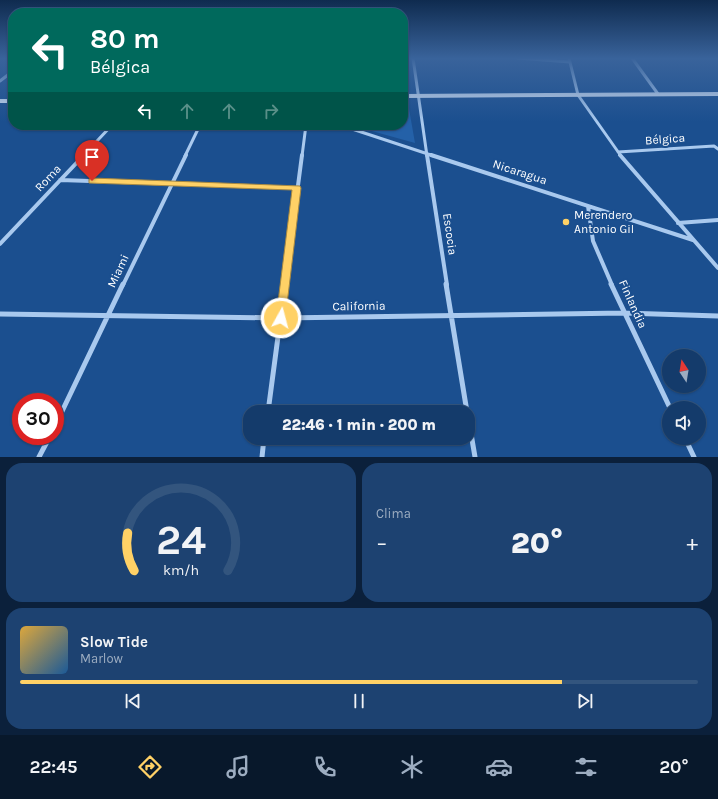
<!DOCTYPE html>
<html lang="es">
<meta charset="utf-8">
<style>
body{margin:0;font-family:Karla,sans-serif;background:#1d4271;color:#f1f3f6;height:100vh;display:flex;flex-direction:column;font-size:15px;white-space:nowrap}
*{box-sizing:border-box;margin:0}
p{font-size:13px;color:#9dadc1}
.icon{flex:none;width:22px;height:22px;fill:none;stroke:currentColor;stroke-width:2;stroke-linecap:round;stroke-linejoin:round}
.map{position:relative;height:457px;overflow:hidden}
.side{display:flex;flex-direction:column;gap:6px;padding:6px;background:#0b203b;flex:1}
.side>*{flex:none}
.guide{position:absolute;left:8px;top:8px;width:400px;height:122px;border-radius:16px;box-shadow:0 1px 3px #0004,0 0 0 1px #33557e;background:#00695c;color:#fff;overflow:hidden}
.needle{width:26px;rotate:348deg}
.controls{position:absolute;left:662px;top:349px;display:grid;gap:8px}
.controls a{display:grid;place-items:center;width:44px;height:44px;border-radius:50%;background:#143b6b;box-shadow:0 1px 3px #0004,0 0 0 1px #33557e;font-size:20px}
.speed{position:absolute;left:12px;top:393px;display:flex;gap:8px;font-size:20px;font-weight:700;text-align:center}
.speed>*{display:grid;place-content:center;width:52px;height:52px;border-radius:50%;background:#143b6b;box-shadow:0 1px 3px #0004,0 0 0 1px #33557e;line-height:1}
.speed .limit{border:6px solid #d22;background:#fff;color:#111}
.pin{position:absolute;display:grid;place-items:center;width:34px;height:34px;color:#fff;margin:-41px -17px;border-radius:50% 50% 50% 0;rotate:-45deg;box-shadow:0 0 4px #0007}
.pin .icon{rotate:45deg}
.me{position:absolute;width:44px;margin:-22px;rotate:7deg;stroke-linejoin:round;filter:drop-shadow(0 0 3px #0008)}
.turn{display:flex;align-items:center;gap:14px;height:84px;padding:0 16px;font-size:18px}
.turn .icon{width:52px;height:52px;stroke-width:2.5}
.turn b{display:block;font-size:28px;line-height:34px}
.lanes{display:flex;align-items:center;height:38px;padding:0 16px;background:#0003;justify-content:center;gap:20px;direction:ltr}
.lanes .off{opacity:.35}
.big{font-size:30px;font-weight:800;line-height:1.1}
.side .card{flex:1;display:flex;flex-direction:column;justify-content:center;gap:6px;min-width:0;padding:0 14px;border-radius:16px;background:#1d4271}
.side .dial{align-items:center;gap:0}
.dial svg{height:104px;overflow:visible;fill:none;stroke:#33557e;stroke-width:7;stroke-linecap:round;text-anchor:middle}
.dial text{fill:#f1f3f6;stroke:none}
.song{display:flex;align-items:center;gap:12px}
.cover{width:48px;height:48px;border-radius:6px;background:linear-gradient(135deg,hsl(40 70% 55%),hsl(210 70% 35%))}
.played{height:4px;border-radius:2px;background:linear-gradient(90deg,#ffd166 80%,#33557e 80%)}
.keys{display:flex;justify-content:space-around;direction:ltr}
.heat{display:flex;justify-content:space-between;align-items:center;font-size:22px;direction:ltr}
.side .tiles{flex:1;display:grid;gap:6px;grid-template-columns:1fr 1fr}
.card:last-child{grid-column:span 2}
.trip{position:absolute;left:243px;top:405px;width:232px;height:40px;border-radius:16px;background:#143b6b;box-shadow:0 1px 3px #0004,0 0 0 1px #33557e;font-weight:800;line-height:40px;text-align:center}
.menu{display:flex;height:64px;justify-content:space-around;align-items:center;background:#08182b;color:#9dadc1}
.menu .icon{width:28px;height:28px}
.menu .active{color:#ffd166}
.menu b{font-size:18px;color:#f1f3f6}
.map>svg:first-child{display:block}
.green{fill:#2461a8}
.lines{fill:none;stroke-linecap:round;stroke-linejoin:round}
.street-far2{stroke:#a9c9ee;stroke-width:3}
.street-far1{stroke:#a9c9ee;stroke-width:4}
.street{stroke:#a9c9ee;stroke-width:5}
.secondary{fill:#d6e6fa;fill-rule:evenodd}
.route{fill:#ffd166;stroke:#a68842}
.poi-dot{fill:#ffd166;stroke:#1b4f8f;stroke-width:1.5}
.labels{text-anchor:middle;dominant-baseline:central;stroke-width:4;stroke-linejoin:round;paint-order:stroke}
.street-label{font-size:12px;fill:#fff;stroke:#1b4f8f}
.poi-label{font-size:12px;fill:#fff;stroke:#1b4f8f;text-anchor:start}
</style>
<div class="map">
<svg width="718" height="457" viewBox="0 0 718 457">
<rect width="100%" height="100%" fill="#1b4f8f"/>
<path class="green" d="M 403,103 L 408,103 L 415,143 L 350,125 L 403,125 Z"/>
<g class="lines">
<path class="street-far2" d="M 413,58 L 427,156
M 517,58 L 570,62
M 569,58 L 578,95 L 621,156
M 632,58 L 658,94
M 0,81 L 13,71
M 340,125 L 434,156
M 618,152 L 714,146 L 718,149
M 83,156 L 112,125
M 185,156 L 200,125
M 302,156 L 306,125"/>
<path class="street-far1" d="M 427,155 L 447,285
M 431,155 L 693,240
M 620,155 L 718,268
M 60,180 L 297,188
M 588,206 L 593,241 L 612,285
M 678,223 L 718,220
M 0,244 L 84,155
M 123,285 L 186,155
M 285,285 L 302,155"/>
<path class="street" d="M 446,284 L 467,412
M 611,284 L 670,408
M 0,314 L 281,318 L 624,313 L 718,316
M 268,412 L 285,284
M 468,416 L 475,457
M 55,426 L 123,284
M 685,438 L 694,457
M 39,457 L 50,436
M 262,457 L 264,438"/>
<path class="secondary" d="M 718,92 L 718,96 L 403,98 L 403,94 Z
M 0,99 L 13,99 L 13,103 L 0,103 Z"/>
</g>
<linearGradient id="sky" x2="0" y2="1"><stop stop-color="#0f2b4f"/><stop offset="0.48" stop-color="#39639b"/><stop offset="1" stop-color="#39639b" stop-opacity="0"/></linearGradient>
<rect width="718" height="122" fill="url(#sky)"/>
<path class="route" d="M 92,178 L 300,186 L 301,188 L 285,321 L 281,322 L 277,321 L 276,318 L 292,190 L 89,183 L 89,179 Z"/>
<circle class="poi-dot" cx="566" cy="222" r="4"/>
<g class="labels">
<g class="street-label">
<text transform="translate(665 139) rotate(-4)">Bélgica</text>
<text transform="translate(520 172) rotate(18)">Nicaragua</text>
<text transform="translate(48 178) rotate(-47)">Roma</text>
<text transform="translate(450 234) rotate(82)">Escocia</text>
<text transform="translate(118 271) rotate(-65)">Miami</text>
<text transform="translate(633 304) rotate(66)">Finlandia</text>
<text transform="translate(359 306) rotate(-1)">California</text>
</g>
<g class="poi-label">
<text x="574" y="215">Merendero<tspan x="574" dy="14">Antonio Gil</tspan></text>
</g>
</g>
</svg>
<div class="controls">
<a><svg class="needle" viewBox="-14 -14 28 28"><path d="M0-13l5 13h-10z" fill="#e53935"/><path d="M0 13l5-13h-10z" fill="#9dadc1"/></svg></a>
<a><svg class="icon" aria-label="sound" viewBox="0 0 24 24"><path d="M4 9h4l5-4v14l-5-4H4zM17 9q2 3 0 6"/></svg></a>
</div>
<div class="speed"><div class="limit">30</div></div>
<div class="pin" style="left:92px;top:181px;background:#d93025"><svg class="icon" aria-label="arrive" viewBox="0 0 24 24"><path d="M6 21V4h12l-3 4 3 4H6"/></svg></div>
<svg class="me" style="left:281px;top:318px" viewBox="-20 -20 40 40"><circle r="17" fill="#ffd166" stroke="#fff" stroke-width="3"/><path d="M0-11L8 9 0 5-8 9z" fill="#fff"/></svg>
<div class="trip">22:46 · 1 min · 200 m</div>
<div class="guide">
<div class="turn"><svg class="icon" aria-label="left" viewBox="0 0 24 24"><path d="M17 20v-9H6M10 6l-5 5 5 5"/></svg><div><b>80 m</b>Bélgica</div></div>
<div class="lanes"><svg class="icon" aria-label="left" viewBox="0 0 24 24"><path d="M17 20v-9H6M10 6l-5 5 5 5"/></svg><svg class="icon off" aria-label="ahead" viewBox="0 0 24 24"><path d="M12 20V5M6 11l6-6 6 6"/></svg><svg class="icon off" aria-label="ahead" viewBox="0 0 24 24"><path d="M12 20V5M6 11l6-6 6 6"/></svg><svg class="icon off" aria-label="right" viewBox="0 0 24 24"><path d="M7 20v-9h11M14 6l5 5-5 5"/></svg></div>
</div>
</div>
<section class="side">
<div class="tiles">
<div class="card dial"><svg viewBox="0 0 100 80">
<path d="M14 69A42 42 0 1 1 86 69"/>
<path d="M14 69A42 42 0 0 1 9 40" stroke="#ffd166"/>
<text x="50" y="56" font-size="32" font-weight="700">24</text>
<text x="50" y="72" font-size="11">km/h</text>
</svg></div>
<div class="card"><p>Clima</p>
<div class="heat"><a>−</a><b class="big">20°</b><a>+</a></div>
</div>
<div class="card">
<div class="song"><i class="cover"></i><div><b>Slow Tide</b><p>Marlow</p></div></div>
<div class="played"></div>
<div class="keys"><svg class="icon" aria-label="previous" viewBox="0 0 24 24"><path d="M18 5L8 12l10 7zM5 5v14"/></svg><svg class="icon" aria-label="pause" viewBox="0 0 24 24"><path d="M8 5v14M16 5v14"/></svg><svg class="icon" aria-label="next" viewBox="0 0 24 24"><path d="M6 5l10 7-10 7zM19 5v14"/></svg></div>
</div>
</div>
</section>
<nav class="menu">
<b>22:45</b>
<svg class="icon active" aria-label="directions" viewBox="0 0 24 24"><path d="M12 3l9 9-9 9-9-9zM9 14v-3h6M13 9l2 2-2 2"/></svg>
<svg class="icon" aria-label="music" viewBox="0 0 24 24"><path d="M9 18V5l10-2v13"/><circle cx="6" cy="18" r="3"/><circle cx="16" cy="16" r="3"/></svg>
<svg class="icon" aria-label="phone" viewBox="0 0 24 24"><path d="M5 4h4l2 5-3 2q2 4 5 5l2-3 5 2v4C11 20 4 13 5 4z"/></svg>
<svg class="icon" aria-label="climate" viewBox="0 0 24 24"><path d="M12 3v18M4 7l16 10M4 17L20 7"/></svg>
<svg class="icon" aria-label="car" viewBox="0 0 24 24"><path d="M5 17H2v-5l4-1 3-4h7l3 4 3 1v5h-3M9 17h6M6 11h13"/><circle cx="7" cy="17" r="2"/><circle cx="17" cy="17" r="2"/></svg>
<svg class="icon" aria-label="filters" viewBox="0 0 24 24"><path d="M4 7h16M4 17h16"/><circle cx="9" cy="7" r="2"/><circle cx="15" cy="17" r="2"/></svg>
<b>20°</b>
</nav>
